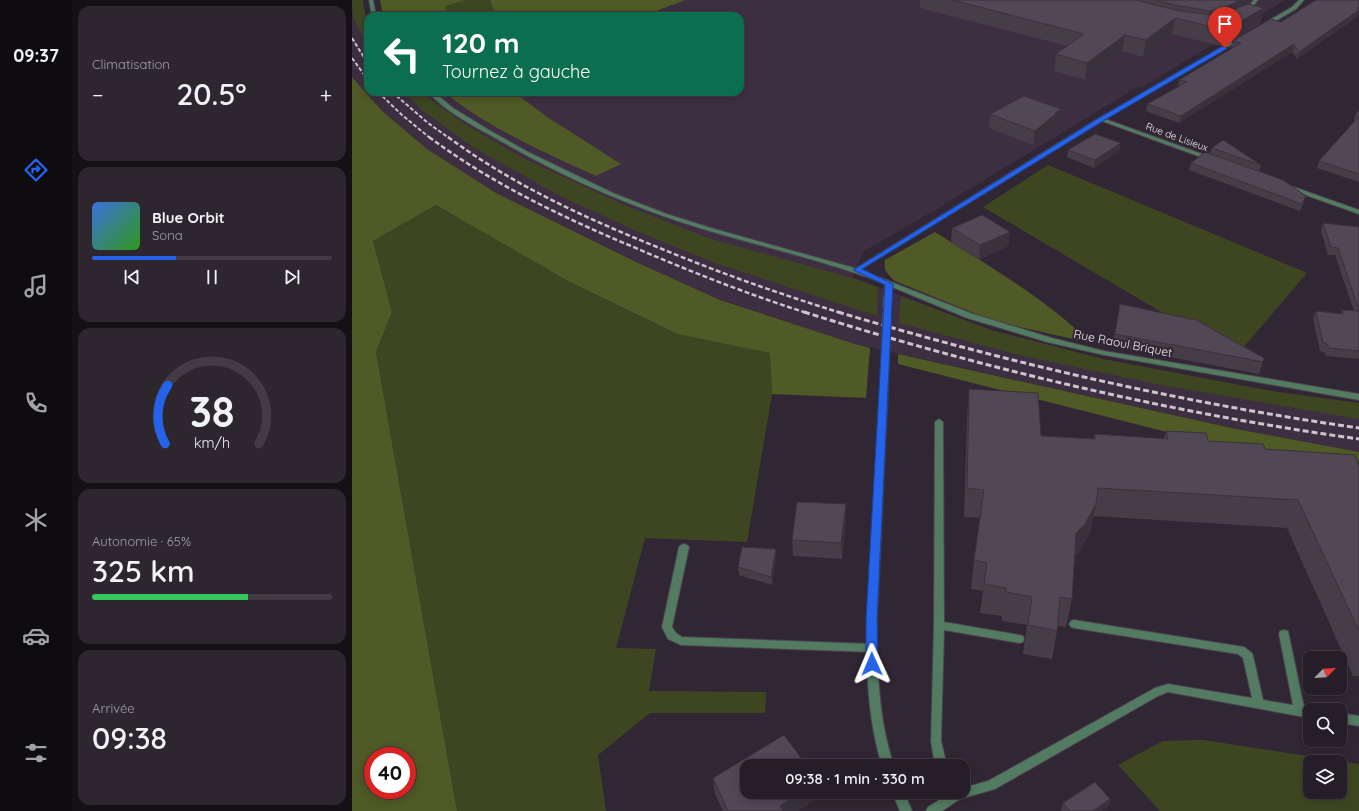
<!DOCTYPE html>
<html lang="fr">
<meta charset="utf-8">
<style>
body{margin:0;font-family:Quicksand,sans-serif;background:#2d262f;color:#f1f3f6;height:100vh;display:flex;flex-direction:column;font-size:15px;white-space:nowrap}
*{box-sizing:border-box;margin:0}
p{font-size:13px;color:#a3a2a7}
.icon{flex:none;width:22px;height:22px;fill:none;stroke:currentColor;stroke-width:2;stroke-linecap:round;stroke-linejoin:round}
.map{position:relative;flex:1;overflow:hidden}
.sheet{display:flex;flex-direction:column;gap:6px;padding:6px;background:#141015;width:280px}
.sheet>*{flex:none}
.top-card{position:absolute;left:12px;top:12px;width:380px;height:84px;border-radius:12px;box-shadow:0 2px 10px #0003,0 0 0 1px #423b44;background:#0b6e4f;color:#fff;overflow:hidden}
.needle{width:26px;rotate:66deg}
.controls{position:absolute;left:951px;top:651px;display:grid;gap:8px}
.controls a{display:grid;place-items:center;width:44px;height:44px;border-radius:8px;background:#251d27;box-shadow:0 2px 10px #0003,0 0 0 1px #423b44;font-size:20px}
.speed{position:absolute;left:12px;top:747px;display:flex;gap:8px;font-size:20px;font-weight:700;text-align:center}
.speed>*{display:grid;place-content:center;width:52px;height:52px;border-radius:50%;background:#251d27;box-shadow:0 2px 10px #0003,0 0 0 1px #423b44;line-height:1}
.speed .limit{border:6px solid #d22;background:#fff;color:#111}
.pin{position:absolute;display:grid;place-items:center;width:34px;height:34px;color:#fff;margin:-41px -17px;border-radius:50% 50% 50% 0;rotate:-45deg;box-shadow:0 0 4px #0007}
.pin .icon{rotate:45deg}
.me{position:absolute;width:44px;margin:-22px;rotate:359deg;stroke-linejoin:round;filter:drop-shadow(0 0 3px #0008)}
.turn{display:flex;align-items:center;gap:14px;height:84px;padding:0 12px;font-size:18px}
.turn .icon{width:52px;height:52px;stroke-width:2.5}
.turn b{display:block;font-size:28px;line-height:34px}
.big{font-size:30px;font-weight:600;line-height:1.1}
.sheet .widget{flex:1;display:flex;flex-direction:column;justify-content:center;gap:6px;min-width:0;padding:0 14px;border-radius:12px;background:#2d262f}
.sheet .dial{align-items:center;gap:0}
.dial svg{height:104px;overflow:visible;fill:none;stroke:#423b44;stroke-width:7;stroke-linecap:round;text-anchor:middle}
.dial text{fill:#f1f3f6;stroke:none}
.song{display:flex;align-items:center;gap:12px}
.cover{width:48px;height:48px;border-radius:6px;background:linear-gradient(135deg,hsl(220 70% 55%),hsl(110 70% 35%))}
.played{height:4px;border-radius:2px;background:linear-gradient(90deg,#2563eb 35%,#423b44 35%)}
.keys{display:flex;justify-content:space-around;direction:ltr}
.heat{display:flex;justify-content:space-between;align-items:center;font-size:22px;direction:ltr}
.charge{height:6px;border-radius:3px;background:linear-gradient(90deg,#34c759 65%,#423b44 0)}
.trip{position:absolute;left:388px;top:759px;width:230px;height:40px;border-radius:12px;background:#251d27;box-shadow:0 2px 10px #0003,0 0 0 1px #423b44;font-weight:600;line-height:40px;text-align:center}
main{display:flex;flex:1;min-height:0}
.tabs{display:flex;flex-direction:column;width:72px;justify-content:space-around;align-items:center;background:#0f0c10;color:#a3a2a7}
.tabs .icon{width:28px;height:28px}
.tabs .current{color:#2563eb}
.tabs b{font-size:18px;color:#f1f3f6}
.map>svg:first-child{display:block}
.built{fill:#3d2f41}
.green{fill:#3e4621;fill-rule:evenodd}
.forest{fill:#4f5a26;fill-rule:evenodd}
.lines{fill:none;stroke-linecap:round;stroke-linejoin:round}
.service-casing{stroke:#4b424e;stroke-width:2}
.minor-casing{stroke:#4b424e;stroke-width:2}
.tertiary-casing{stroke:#4b424e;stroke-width:2}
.service{fill:#527b61;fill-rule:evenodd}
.minor{fill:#527b61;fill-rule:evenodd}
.tertiary{fill:#527b61;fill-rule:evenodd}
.rail-far2{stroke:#ccc5ce;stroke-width:2;stroke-dasharray:4 2;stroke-linecap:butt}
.rail-far1{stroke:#ccc5ce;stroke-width:2.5;stroke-dasharray:5 2.5;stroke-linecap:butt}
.rail{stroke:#ccc5ce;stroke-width:3;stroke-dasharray:6 3;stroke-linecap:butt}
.tertiary-bridge-far1-casing{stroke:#4b424e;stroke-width:8;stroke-linecap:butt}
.tertiary-bridge-casing{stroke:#4b424e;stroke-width:10;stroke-linecap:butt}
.tertiary-bridge-far1{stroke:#527b61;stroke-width:6}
.tertiary-bridge{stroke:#527b61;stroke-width:8}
.wall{fill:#473d49}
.shaded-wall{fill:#39323c}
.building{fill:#524755;stroke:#39323c}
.route{fill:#2563eb;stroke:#184099}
.labels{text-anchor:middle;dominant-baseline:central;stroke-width:4;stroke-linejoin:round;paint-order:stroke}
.far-street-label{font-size:10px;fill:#ede7ef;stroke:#312734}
.street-label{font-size:12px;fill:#ede7ef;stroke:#312734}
</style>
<main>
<nav class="tabs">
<b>09:37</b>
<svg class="icon current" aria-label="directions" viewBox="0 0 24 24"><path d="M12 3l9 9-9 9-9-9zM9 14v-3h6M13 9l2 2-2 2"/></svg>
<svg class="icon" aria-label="music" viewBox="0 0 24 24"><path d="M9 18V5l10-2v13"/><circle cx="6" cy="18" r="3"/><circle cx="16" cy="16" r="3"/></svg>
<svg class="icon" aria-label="phone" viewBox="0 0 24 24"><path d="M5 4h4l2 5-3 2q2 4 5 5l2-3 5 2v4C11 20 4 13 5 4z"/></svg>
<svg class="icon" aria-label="climate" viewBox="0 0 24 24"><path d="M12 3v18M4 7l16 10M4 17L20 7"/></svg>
<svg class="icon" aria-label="car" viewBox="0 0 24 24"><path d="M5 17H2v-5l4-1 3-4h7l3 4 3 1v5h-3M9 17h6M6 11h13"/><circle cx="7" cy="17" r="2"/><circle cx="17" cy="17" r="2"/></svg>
<svg class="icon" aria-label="filters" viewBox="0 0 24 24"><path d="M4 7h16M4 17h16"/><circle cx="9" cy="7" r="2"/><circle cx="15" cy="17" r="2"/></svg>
</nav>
<section class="sheet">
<div class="widget"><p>Climatisation</p>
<div class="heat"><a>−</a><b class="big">20.5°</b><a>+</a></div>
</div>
<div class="widget">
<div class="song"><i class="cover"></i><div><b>Blue Orbit</b><p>Sona</p></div></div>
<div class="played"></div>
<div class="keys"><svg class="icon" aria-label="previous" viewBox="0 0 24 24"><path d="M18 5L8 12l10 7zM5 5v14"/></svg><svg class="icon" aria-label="pause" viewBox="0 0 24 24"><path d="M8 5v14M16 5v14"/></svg><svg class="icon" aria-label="next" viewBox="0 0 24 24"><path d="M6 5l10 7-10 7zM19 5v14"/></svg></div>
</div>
<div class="widget dial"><svg viewBox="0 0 100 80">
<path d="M14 69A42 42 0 1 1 86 69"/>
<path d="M14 69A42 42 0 0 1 16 24" stroke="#2563eb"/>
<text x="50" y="56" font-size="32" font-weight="700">38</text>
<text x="50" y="72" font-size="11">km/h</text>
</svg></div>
<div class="widget"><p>Autonomie · 65%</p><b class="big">325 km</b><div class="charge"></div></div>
<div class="widget"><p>Arrivée</p><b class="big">09:38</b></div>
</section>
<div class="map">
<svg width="1007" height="811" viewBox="0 0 1007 811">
<rect width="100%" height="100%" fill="#312734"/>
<path class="built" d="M 0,0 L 11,0 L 12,9 L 16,23 L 16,92 L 68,92 L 72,95 L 78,92 L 388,92 L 388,16 L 291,16 L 333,0 L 933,0 L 789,88 L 785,87 L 585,209 L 512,251 L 500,277 L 639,330 L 751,359 L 919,391 L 1007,403 L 1007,452 L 884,429 L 503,344 L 368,300 L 284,262 L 144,193 L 75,149 L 30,111 L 0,77 Z"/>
<path class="green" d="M 0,0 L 11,0 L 12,9 L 16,23 L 16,47 L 1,17 Z
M 28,0 L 333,0 L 291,16 L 31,16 Z
M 52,92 L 68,92 L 114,125 L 169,157 L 272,205 L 359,239 L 500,278 L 526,287 L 525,316 L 363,263 L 282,230 L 206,195 L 121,147 L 70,110 Z
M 696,165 L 955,273 L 884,356 L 631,207 Z
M 84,205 L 214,280 L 325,334 L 419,353 L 420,394 L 395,542 L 293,538 L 264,648 L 304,649 L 297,691 L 414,692 L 413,713 L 298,713 L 246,755 L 254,811 L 105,811 L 24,352 L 40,312 L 21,241 Z
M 549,296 L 639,330 L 751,359 L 919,391 L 1007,403 L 1007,419 L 814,386 L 671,356 L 547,323 Z
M 851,740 L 1007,764 L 1007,811 L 808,811 L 766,765 L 811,741 ZM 958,762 L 988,762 L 988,792 L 958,792 Z"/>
<path class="forest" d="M 28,0 L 113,0 L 93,6 L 94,16 L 31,16 Z
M 138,0 L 333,0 L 291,16 L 147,16 L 142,10 Z
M 0,77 L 30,111 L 75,149 L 144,193 L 284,262 L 368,300 L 503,344 L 518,348 L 514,398 L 420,394 L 418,353 L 325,334 L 214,280 L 84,205 L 21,241 L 40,312 L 24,352 L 105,811 L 0,811 ZM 21,756 L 55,756 L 55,790 L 21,790 Z
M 92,92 L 162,92 L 195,117 L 269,164 L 244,176 C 194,153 134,127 92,92 Z
M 583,232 C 637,266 694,299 739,343 L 641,321 L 543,281 C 536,274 531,271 533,260 Z
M 546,354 L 884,429 L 1007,452 L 1007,462 L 862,444 L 546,364 Z"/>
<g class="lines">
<g class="service-casing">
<path id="service" d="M 902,0 L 906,0 L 896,13 L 892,13 L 892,11 Z
M 587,419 L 591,422 L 592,622 L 667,635 L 671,636 L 672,639 L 671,642 L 667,643 L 592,630 L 589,741 L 595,766 L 583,766 L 579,741 L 582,625 L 583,422 Z
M 332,544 L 335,545 L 337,547 L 320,627 L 324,633 L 330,637 L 520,644 L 524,645 L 525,648 L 524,651 L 520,652 L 329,645 L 316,639 L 310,627 L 327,547 L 329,545 Z
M 722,620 L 892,647 L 900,653 L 901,656 L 911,700 L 941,705 L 927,634 L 928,631 L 932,630 L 936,631 L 952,707 L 962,710 L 958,710 L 958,718 L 816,692 L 806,696 L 643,789 L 608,799 L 590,811 L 574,811 L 576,807 L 600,792 L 611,792 L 611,788 L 636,781 L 803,688 L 816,684 L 900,698 L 891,658 L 886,654 L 722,628 L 719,627 L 717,624 L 719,621 Z
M 988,713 L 1007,716 L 1007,726 L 988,723 Z"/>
</g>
<g class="minor-casing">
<path id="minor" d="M 947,0 L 952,0 L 944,9 L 915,26 L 911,26 L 911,24 L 940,7 Z
M 887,37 L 891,38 L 753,119 L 861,158 L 861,160 L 857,160 L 750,121 L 506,271 L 502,271 L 501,270 L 747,118 Z
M 936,185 L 1007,210 L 1007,214 L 934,188 L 933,187 Z"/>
</g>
<g class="tertiary-casing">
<path id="tertiary" d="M 17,0 L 21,0 L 24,16 L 20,16 Z
M 76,92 L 82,92 L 101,108 L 137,130 L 176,152 L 261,193 L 312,213 L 359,228 L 506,269 L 621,314 L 700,338 L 752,351 L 1007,394 L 1007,400 L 752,355 L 695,342 L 615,318 L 540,287 L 539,306 L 535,308 L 532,308 L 531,306 L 533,284 C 475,261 414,248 354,230 C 284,209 217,180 154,144 C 128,129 97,115 76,92 Z
M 532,385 L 536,388 L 525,619 C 525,669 526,718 542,766 L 530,766 C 509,697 515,626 519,555 C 522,499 525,444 528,388 Z
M 540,792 L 552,792 L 560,811 L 548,811 Z"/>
</g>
<use href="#service" class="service"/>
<use href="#minor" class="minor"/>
<use href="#tertiary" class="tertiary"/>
<path class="rail-far2" d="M 0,38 L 16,64
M 0,58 L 16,80
M 26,92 L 50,115 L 78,138
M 40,92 L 76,123 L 97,138"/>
<path class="rail-far1" d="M 77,137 C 139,183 208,216 279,246 C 337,271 395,294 455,313
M 96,137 C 161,185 235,219 310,249 C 368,273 428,294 489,313"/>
<path class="rail" d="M 452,312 C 633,369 819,413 1007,439
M 486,312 C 656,363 831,403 1007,428"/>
<g class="tertiary-bridge-far1-casing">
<path id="tertiary-bridge-far1" d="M 535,313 L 535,306"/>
</g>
<g class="tertiary-bridge-casing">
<path id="tertiary-bridge" d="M 532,388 L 535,312"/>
</g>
<use href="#tertiary-bridge-far1" class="tertiary-bridge-far1"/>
<use href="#tertiary-bridge" class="tertiary-bridge"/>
</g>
<path class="wall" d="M 568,0 L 895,0 L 885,8 L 912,8 L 908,24 L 869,46 L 820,34 L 791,57 L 770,51 L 733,80 L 702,71 L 704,54 L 715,46 L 568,8 Z
M 1007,0 L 1007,12 L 1006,16 L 945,59 L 940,52 L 827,123 L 794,111 L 795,104 L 826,87 L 827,80 L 880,49 L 879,48 L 880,41 L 929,22 Z
M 709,109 L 707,122 L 704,125 L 703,127 L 681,145 L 637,128 L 638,114 Z
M 1007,111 L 1007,182 L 965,168 L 967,161 L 1004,120 L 1002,120 L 1004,113 Z
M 860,148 L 909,165 L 907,171 L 952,203 L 948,211 L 837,170 L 839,163 L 858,154 Z
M 716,150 L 768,150 L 742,168 L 715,157 Z
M 971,223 L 1007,227 L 1007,359 L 974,356 L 972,352 L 968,351 L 961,319 L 964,311 L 989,314 L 990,310 L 1002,311 L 983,255 L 976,255 L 969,231 Z
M 600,228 L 658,232 L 656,246 L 627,260 L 599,243 Z
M 768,304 L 912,358 L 907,374 L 760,346 Z
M 617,389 L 689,436 L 742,439 L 743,434 L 812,439 L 814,431 L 856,441 L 913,449 L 1007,466 L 1007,676 L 1001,676 L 935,528 L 741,516 L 738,533 L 727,552 L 722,557 L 720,599 L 714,627 L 706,626 L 705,631 L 700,659 L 671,654 L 675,625 L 650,621 L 650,616 L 628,613 L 631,591 L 619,589 L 622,560 L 628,518 L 612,517 L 615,416 Z
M 494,504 L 494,520 L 490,559 L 441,556 L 440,540 Z
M 424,549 L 424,558 L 420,585 L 387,575 L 386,567 Z
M 361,778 L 395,792 L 467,792 L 467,797 L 445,811 L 371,811 L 363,794 Z
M 758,799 L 756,807 L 750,811 L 709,811 L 711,803 Z"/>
<path class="shaded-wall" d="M 880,0 L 895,0 L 885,8 L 883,17 L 855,25 L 858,11 Z
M 1007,7 L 1007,12 L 1006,16 L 945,59 L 947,52 Z
M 912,8 L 908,24 L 869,46 L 873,30 Z
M 823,18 L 820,34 L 791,57 L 794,40 Z
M 773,35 L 770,51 L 733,80 L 735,63 Z
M 942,44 L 940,52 L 827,123 L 829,116 Z
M 709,109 L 707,122 L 704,125 L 703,127 L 681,145 L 683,131 L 703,113 Z
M 769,143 L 768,150 L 742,168 L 743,160 Z
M 954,196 L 952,203 L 948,211 L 950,204 Z
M 658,232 L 656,246 L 627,260 L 628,245 Z
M 494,504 L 494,520 L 490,559 L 489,543 Z
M 744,504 L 738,533 L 727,552 L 718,561 L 724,533 Z
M 424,549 L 424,558 L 420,585 L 419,577 Z
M 450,792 L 467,792 L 467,797 L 445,811 L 428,811 L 428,806 Z
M 758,799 L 756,807 L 750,811 L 741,811 Z"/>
<path class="building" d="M 600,0 L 784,0 L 823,10 L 858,15 L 873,13 L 896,4 L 912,8 L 873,30 L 823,18 L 794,40 L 773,35 L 735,63 L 704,54 L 732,34 Z
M 804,0 L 882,0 L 887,1 L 869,9 L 858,11 L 823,5 Z
M 964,0 L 1007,0 L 1007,7 L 1005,8 L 1007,9 L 1007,10 L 947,52 L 942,44 L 829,116 L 795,104 L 835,82 L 827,80 L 889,43 L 880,41 L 919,19 L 929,22 Z
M 672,96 L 709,109 L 703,113 L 705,113 L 683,131 L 638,114 Z
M 1007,116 L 1007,174 L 967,161 Z
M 743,134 L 769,143 L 743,160 L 716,150 Z
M 871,140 L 909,165 L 860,148 Z
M 853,152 L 931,180 L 954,196 L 950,204 L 839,163 Z
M 630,215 L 658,232 L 628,245 L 600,228 Z
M 971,223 L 1007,227 L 1007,310 L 986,248 L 979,247 Z
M 768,304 L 844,320 L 912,358 L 911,362 L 763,334 Z
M 990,310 L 1007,311 L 1007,351 L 977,348 L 975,344 L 971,343 L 964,311 L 991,314 Z
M 617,389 L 686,393 L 689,436 L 743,439 L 743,434 L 816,439 L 814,431 L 854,433 L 856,441 L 911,444 L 913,449 L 1003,455 L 1007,466 L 1007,631 L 946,500 L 746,488 L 744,504 L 733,524 L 724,533 L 720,599 L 708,597 L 705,631 L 676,625 L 680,597 L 654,592 L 654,588 L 632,584 L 635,563 L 622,560 L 632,490 L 615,488 Z
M 445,502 L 494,504 L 489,543 L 440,540 Z
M 390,547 L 424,549 L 419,577 L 386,567 Z
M 432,735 L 455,766 L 395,766 L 395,792 L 450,792 L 428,806 L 431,811 L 376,811 L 361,778 Z
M 743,782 L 758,799 L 741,811 L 718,811 L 711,803 Z"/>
<path class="route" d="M 871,46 L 876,48 L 751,121 L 510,269 L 541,284 L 525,619 L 526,664 L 524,668 L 520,669 L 516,668 L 514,664 L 514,619 L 533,285 L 501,270 L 747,118 Z"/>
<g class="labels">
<g class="far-street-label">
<text transform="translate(825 137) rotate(20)">Rue de Lisieux</text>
</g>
<g class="street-label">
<text transform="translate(771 343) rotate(11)">Rue Raoul Briquet</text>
</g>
</g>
</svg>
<div class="controls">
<a><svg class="needle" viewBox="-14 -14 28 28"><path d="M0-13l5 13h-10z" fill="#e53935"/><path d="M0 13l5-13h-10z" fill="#a3a2a7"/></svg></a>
<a><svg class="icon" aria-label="search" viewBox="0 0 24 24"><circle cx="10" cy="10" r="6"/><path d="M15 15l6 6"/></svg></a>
<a><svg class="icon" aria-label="layers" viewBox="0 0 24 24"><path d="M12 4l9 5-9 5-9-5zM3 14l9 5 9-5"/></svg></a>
</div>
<div class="speed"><div class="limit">40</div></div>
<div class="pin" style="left:873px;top:48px;background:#d93025"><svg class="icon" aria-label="arrive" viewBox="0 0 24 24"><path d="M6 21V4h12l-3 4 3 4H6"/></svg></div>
<svg class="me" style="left:520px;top:664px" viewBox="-20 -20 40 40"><path d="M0-17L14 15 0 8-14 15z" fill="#2563eb" stroke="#fff" stroke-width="4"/></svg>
<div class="trip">09:38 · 1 min · 330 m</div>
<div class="top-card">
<div class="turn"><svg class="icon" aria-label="left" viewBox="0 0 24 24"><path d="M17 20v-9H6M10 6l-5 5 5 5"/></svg><div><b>120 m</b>Tournez à gauche</div></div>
</div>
</div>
</main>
